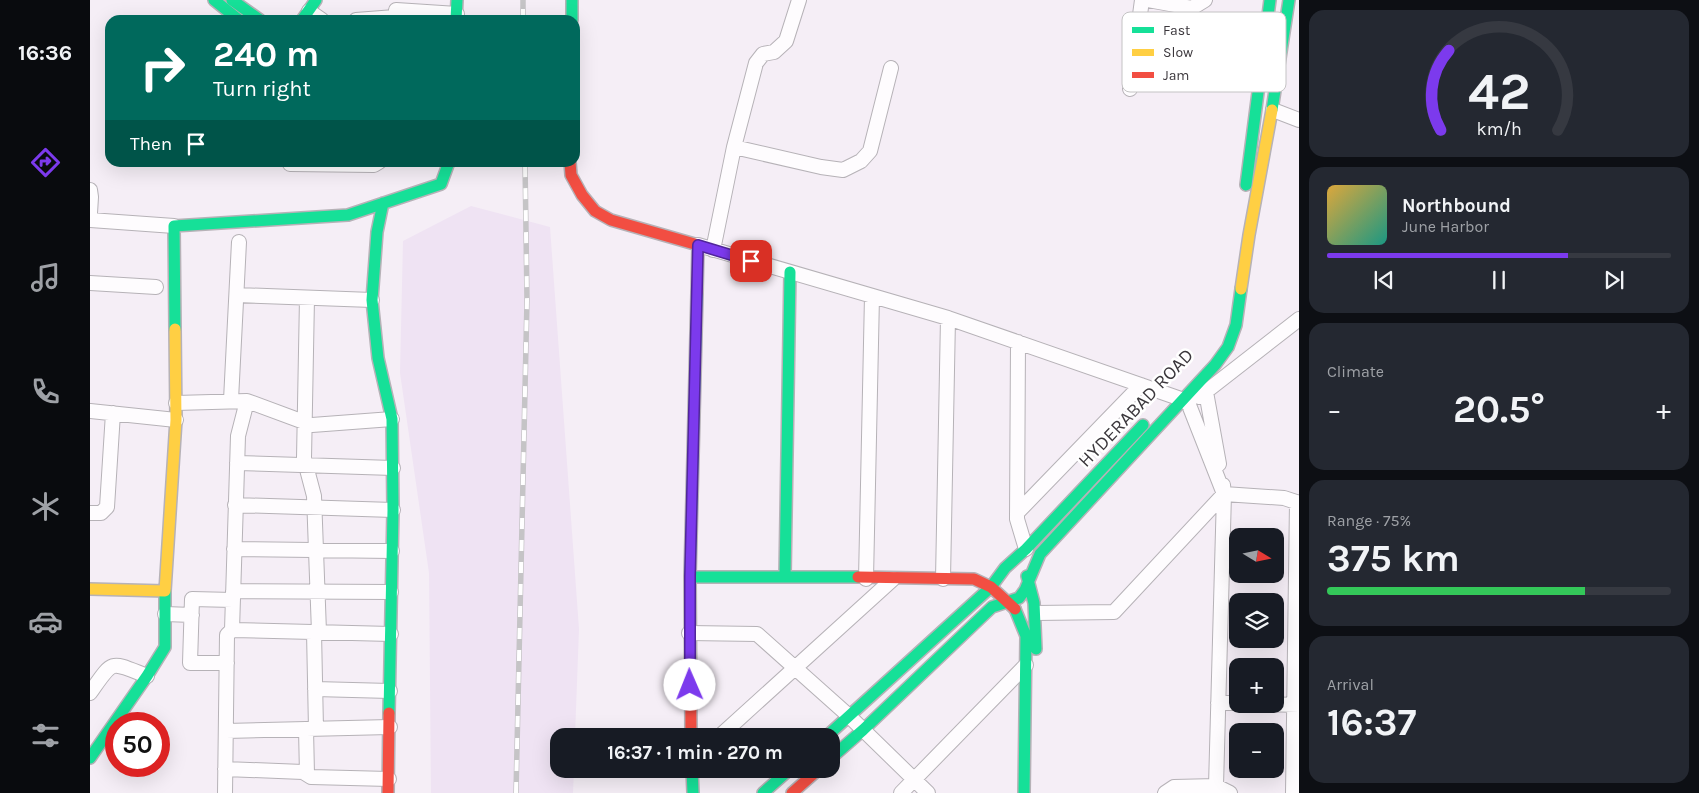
<!DOCTYPE html>
<meta charset="utf-8">
<style>
body{margin:0;font-family:Karla,sans-serif;background:#242831;color:#f1f3f6;height:100vh;display:flex;flex-direction:column;font-size:19px;white-space:nowrap}
*{box-sizing:border-box;margin:0}
p{font-size:16px;color:#9ea1a6}
.icon{flex:none;width:28px;height:28px;fill:none;stroke:currentColor;stroke-width:2;stroke-linecap:round;stroke-linejoin:round}
.map{position:relative;flex:1;overflow:hidden}
.drawer{display:flex;flex-direction:column;gap:10px;padding:10px;background:#0d0f14;width:400px}
.drawer>*{flex:none}
.guide{position:absolute;left:15px;top:15px;width:475px;height:152px;border-radius:15px;box-shadow:0 5px 20px #0002;background:#00695c;color:#fff;overflow:hidden}
.needle{width:32px;rotate:100deg}
.controls{position:absolute;left:1139px;top:528px;display:grid;gap:10px}
.controls a{display:grid;place-items:center;width:55px;height:55px;border-radius:10px;background:#171b24;box-shadow:0 5px 20px #0002;font-size:25px}
.speed{position:absolute;left:15px;top:712px;display:flex;gap:10px;font-size:25px;font-weight:700;text-align:center}
.speed>*{display:grid;place-content:center;width:65px;height:65px;border-radius:50%;background:#171b24;box-shadow:0 5px 20px #0002;line-height:1}
.speed .limit{border:8px solid #d22;background:#fff;color:#111}
.pin{position:absolute;display:grid;place-items:center;width:42px;height:42px;color:#fff;margin:-21px;border-radius:10px;box-shadow:0 2px 8px #0006}
.me{position:absolute;width:55px;margin:-28px;rotate:359deg;stroke-linejoin:round;filter:drop-shadow(0 0 4px #0008)}
.turn{display:flex;align-items:center;gap:18px;height:105px;padding:0 25px;font-size:22px}
.turn .icon{width:65px;height:65px;stroke-width:2.5}
.turn b{display:block;font-size:35px;line-height:42px}
.then{display:flex;align-items:center;height:48px;padding:0 25px;background:#0003;gap:10px;font-size:19px}
.big{font-size:38px;font-weight:700;line-height:1.1}
.drawer .widget{flex:1;display:flex;flex-direction:column;justify-content:center;gap:8px;min-width:0;padding:0 18px;border-radius:15px;background:#242831}
.drawer .dial{align-items:center;gap:0}
.dial svg{height:130px;overflow:visible;fill:none;stroke:#363941;stroke-width:7;stroke-linecap:round;text-anchor:middle}
.dial text{fill:#f1f3f6;stroke:none}
.song{display:flex;align-items:center;gap:15px}
.cover{width:60px;height:60px;border-radius:8px;background:linear-gradient(135deg,hsl(40 70% 55%),hsl(170 70% 35%))}
.played{height:5px;border-radius:2px;background:linear-gradient(90deg,#7c3aed 70%,#363941 70%)}
.keys{display:flex;justify-content:space-around;direction:ltr}
.heat{display:flex;justify-content:space-between;align-items:center;font-size:28px;direction:ltr}
.charge{height:8px;border-radius:4px;background:linear-gradient(90deg,#34c759 75%,#363941 0)}
.trip{position:absolute;left:460px;top:728px;width:290px;height:50px;border-radius:15px;background:#171b24;box-shadow:0 5px 20px #0002;font-weight:700;line-height:50px;text-align:center}
main{display:flex;flex:1;min-height:0}
.tabs{display:flex;flex-direction:column;width:90px;justify-content:space-around;align-items:center;background:#090b0e;color:#9ea1a6}
.tabs .icon{width:35px;height:35px}
.tabs .selected{color:#7c3aed}
.tabs b{font-size:22px;color:#f1f3f6}
.map>svg:first-child{display:block}
.built{fill:#efe3f3}
.lines{fill:none;stroke-linecap:round;stroke-linejoin:round}
.street-casing{stroke:#b6b2b7;stroke-width:16}
.fast-casing{stroke:#b6b2b7;stroke-width:14}
.slow-casing{stroke:#b6b2b7;stroke-width:14}
.jam-casing{stroke:#b6b2b7;stroke-width:14}
.street{stroke:#fefcfe;stroke-width:14}
.fast{stroke:#16e098;stroke-width:11}
.slow{stroke:#ffcf43;stroke-width:11}
.jam{stroke:#f24e42;stroke-width:11}
.rail-casing{stroke:#c5c4c6;stroke-width:5.5}
.rail{stroke:#fff;stroke-width:4;stroke-dasharray:11;stroke-linecap:butt}
.route-casing{stroke:#51269a;stroke-width:12}
.route{stroke:#7c3aed;stroke-width:9}
.labels{text-anchor:middle;dominant-baseline:central;stroke-width:5;stroke-linejoin:round;paint-order:stroke}
.street-label{font-size:19px;fill:#3b373c;stroke:#fff}
.key{fill:#fff;stroke:#c4c3c4;stroke-width:1}
.key-label{font-size:14px;fill:#3b373c}
</style>
<main>
<nav class="tabs">
<b>16:36</b>
<svg class="icon selected" aria-label="directions" viewBox="0 0 24 24"><path d="M12 3l9 9-9 9-9-9zM9 14v-3h6M13 9l2 2-2 2"/></svg>
<svg class="icon" aria-label="music" viewBox="0 0 24 24"><path d="M9 18V5l10-2v13"/><circle cx="6" cy="18" r="3"/><circle cx="16" cy="16" r="3"/></svg>
<svg class="icon" aria-label="phone" viewBox="0 0 24 24"><path d="M5 4h4l2 5-3 2q2 4 5 5l2-3 5 2v4C11 20 4 13 5 4z"/></svg>
<svg class="icon" aria-label="climate" viewBox="0 0 24 24"><path d="M12 3v18M4 7l16 10M4 17L20 7"/></svg>
<svg class="icon" aria-label="car" viewBox="0 0 24 24"><path d="M5 17H2v-5l4-1 3-4h7l3 4 3 1v5h-3M9 17h6M6 11h13"/><circle cx="7" cy="17" r="2"/><circle cx="17" cy="17" r="2"/></svg>
<svg class="icon" aria-label="filters" viewBox="0 0 24 24"><path d="M4 7h16M4 17h16"/><circle cx="9" cy="7" r="2"/><circle cx="15" cy="17" r="2"/></svg>
</nav>
<div class="map">
<svg width="1209" height="793" viewBox="0 0 1209 793">
<rect width="100%" height="100%" fill="#f5eef6"/>
<path class="built" d="M 381,206 L 460,227 L 489,629 L 485,736 L 469,736 L 469,769 L 484,769 L 483,793 L 341,793 L 339,573 L 310,373 L 313,241 Z"/>
<g class="lines">
<g class="street-casing">
<path id="street" d="M 1058,0 L 1102,8 L 1115,0
M 306,10 L 367,14
M 219,11 L 232,20
M 266,20 L 305,17
M 1040,89 L 1052,0
M 1183,110 L 1209,120
M 644,147 L 731,167 L 753,170 L 771,161 L 780,151 L 801,68
M 200,164 L 284,165 L 289,162
M 0,190 L 1,197 L 0,213
M 0,220 L 84,226
M 608,245 L 858,318 L 1094,400 L 1099,405 L 1134,494 L 1194,498 L 1209,503
M 623,250 L 644,147 L 666,63 L 673,54 L 684,52 L 696,41 L 709,0
M 0,283 L 66,287
M 147,295 L 282,300
M 217,298 L 214,458 L 224,496 L 229,632
M 928,342 L 927,519 L 936,549
M 1116,392 L 1129,464
M 1109,397 L 1209,319
M 141,400 L 149,242
M 86,403 L 157,401 L 222,425 L 302,419
M 0,411 L 86,420
M 147,463 L 303,468
M 145,505 L 303,510
M 0,513 L 11,513 L 17,507 L 23,413
M 927,513 L 1051,385
M 144,549 L 302,551
M 776,579 L 782,296
M 853,579 L 858,318
M 143,591 L 301,592
M 946,613 L 1024,612 L 1134,494
M 75,614 L 102,615
M 142,630 L 301,634
M 224,632 L 226,729
M 599,633 L 667,634 L 759,716 L 838,793
M 137,663 L 100,663 L 102,599 L 143,600
M 225,689 L 300,691
M 0,693 C 24,659 19,661 57,676
M 1128,703 L 1148,703
M 1175,704 L 1209,705
M 216,729 L 217,774
M 136,731 L 300,727
M 630,736 L 803,579
M 135,769 L 213,772 L 221,777 L 299,779
M 1126,786 L 1140,793
M 135,793 L 137,635 L 142,630 L 148,436 L 157,401
M 811,793 L 936,665
M 1075,793 L 1084,787 L 1126,786 L 1134,494 L 1133,485
M 1203,793 L 1207,502"/>
</g>
<g class="fast-casing">
<path id="fast" d="M 124,0 L 149,20
M 142,0 L 170,20
M 482,0 L 482,20
M 212,20 L 226,0
M 366,20 L 367,0
M 1182,110 L 1199,0
M 1156,185 L 1180,0
M 293,203 L 287,232 L 282,300 L 288,358 L 302,419 L 303,510 L 299,713
M 607,293 L 600,577 L 768,577
M 85,329 L 84,226 L 258,215 L 351,184 L 359,162
M 695,576 L 700,272
M 937,576 L 944,603 L 946,649
M 925,609 L 936,636 L 934,793
M 737,736 L 901,587 L 915,568 L 936,549 L 1053,425
M 0,758 L 57,676 L 75,647 L 75,591
M 741,758 L 773,730 L 902,607 L 929,598 L 935,590 L 950,554 L 1125,365 L 1138,347 L 1146,325 L 1151,289
M 602,769 L 603,793
M 673,793 L 700,769"/>
</g>
<g class="slow-casing">
<path id="slow" d="M 1151,289 L 1159,235 L 1182,110
M 0,589 L 75,591 L 86,420 L 85,329"/>
</g>
<g class="jam-casing">
<path id="jam" d="M 480,162 L 481,175 L 492,195 L 505,211 L 521,220 L 608,245 L 607,293
M 600,577 L 601,736
M 768,577 L 884,579 L 901,587 L 925,609
M 298,793 L 299,713
M 702,793 L 729,769"/>
</g>
<use href="#street" class="street"/>
<use href="#fast" class="fast"/>
<use href="#slow" class="slow"/>
<use href="#jam" class="jam"/>
<g class="rail-casing">
<path id="rail" d="M 433,20 L 433,0
M 426,793 L 437,300 L 435,162"/>
</g>
<use href="#rail" class="rail"/>
</g>
<g class="lines">
<g class="route-casing">
<path id="route" d="M 600,685 L 600,577 L 608,245 L 661,261"/>
</g>
<use href="#route" class="route"/>
</g>
<g class="labels">
<g class="street-label">
<text transform="translate(1046 408) rotate(-46)">HYDERABAD ROAD</text>
</g>
</g>
<rect x="1032" y="12" width="164" height="80" rx="8" class="key"/>
<rect x="1042" y="27" width="22" height="6" fill="#16e098"/>
<rect x="1042" y="49" width="22" height="7" fill="#ffcf43"/>
<rect x="1042" y="72" width="22" height="6" fill="#f24e42"/>
<g class="key-label">
<text x="1073" y="35">Fast</text>
<text x="1073" y="57">Slow</text>
<text x="1073" y="80">Jam</text>
</g>
</svg>
<div class="controls">
<a><svg class="needle" viewBox="-14 -14 28 28"><path d="M0-13l5 13h-10z" fill="#e53935"/><path d="M0 13l5-13h-10z" fill="#9ea1a6"/></svg></a>
<a><svg class="icon" aria-label="layers" viewBox="0 0 24 24"><path d="M12 4l9 5-9 5-9-5zM3 14l9 5 9-5"/></svg></a>
<a>+</a>
<a>−</a>
</div>
<div class="speed"><div class="limit">50</div></div>
<div class="pin" style="left:661px;top:261px;background:#d93025"><svg class="icon" aria-label="arrive" viewBox="0 0 24 24"><path d="M6 21V4h12l-3 4 3 4H6"/></svg></div>
<svg class="me" style="left:600px;top:685px" viewBox="-20 -20 40 40"><circle r="19" fill="#fff"/><path d="M0-13L10 11 0 6-10 11z" fill="#7c3aed"/></svg>
<div class="trip">16:37 · 1 min · 270 m</div>
<div class="guide">
<div class="turn"><svg class="icon" aria-label="right" viewBox="0 0 24 24"><path d="M7 20v-9h11M14 6l5 5-5 5"/></svg><div><b>240 m</b>Turn right</div></div>
<div class="then">Then<svg class="icon" aria-label="arrive" viewBox="0 0 24 24"><path d="M6 21V4h12l-3 4 3 4H6"/></svg></div>
</div>
</div>
<section class="drawer">
<div class="widget dial"><svg viewBox="0 0 100 80">
<path d="M14 69A42 42 0 1 1 86 69"/>
<path d="M14 69A42 42 0 0 1 19 20" stroke="#7c3aed"/>
<text x="50" y="56" font-size="32" font-weight="700">42</text>
<text x="50" y="72" font-size="11">km/h</text>
</svg></div>
<div class="widget">
<div class="song"><i class="cover"></i><div><b>Northbound</b><p>June Harbor</p></div></div>
<div class="played"></div>
<div class="keys"><svg class="icon" aria-label="previous" viewBox="0 0 24 24"><path d="M18 5L8 12l10 7zM5 5v14"/></svg><svg class="icon" aria-label="pause" viewBox="0 0 24 24"><path d="M8 5v14M16 5v14"/></svg><svg class="icon" aria-label="next" viewBox="0 0 24 24"><path d="M6 5l10 7-10 7zM19 5v14"/></svg></div>
</div>
<div class="widget"><p>Climate</p>
<div class="heat"><a>−</a><b class="big">20.5°</b><a>+</a></div>
</div>
<div class="widget"><p>Range · 75%</p><b class="big">375 km</b><div class="charge"></div></div>
<div class="widget"><p>Arrival</p><b class="big">16:37</b></div>
</section>
</main>
